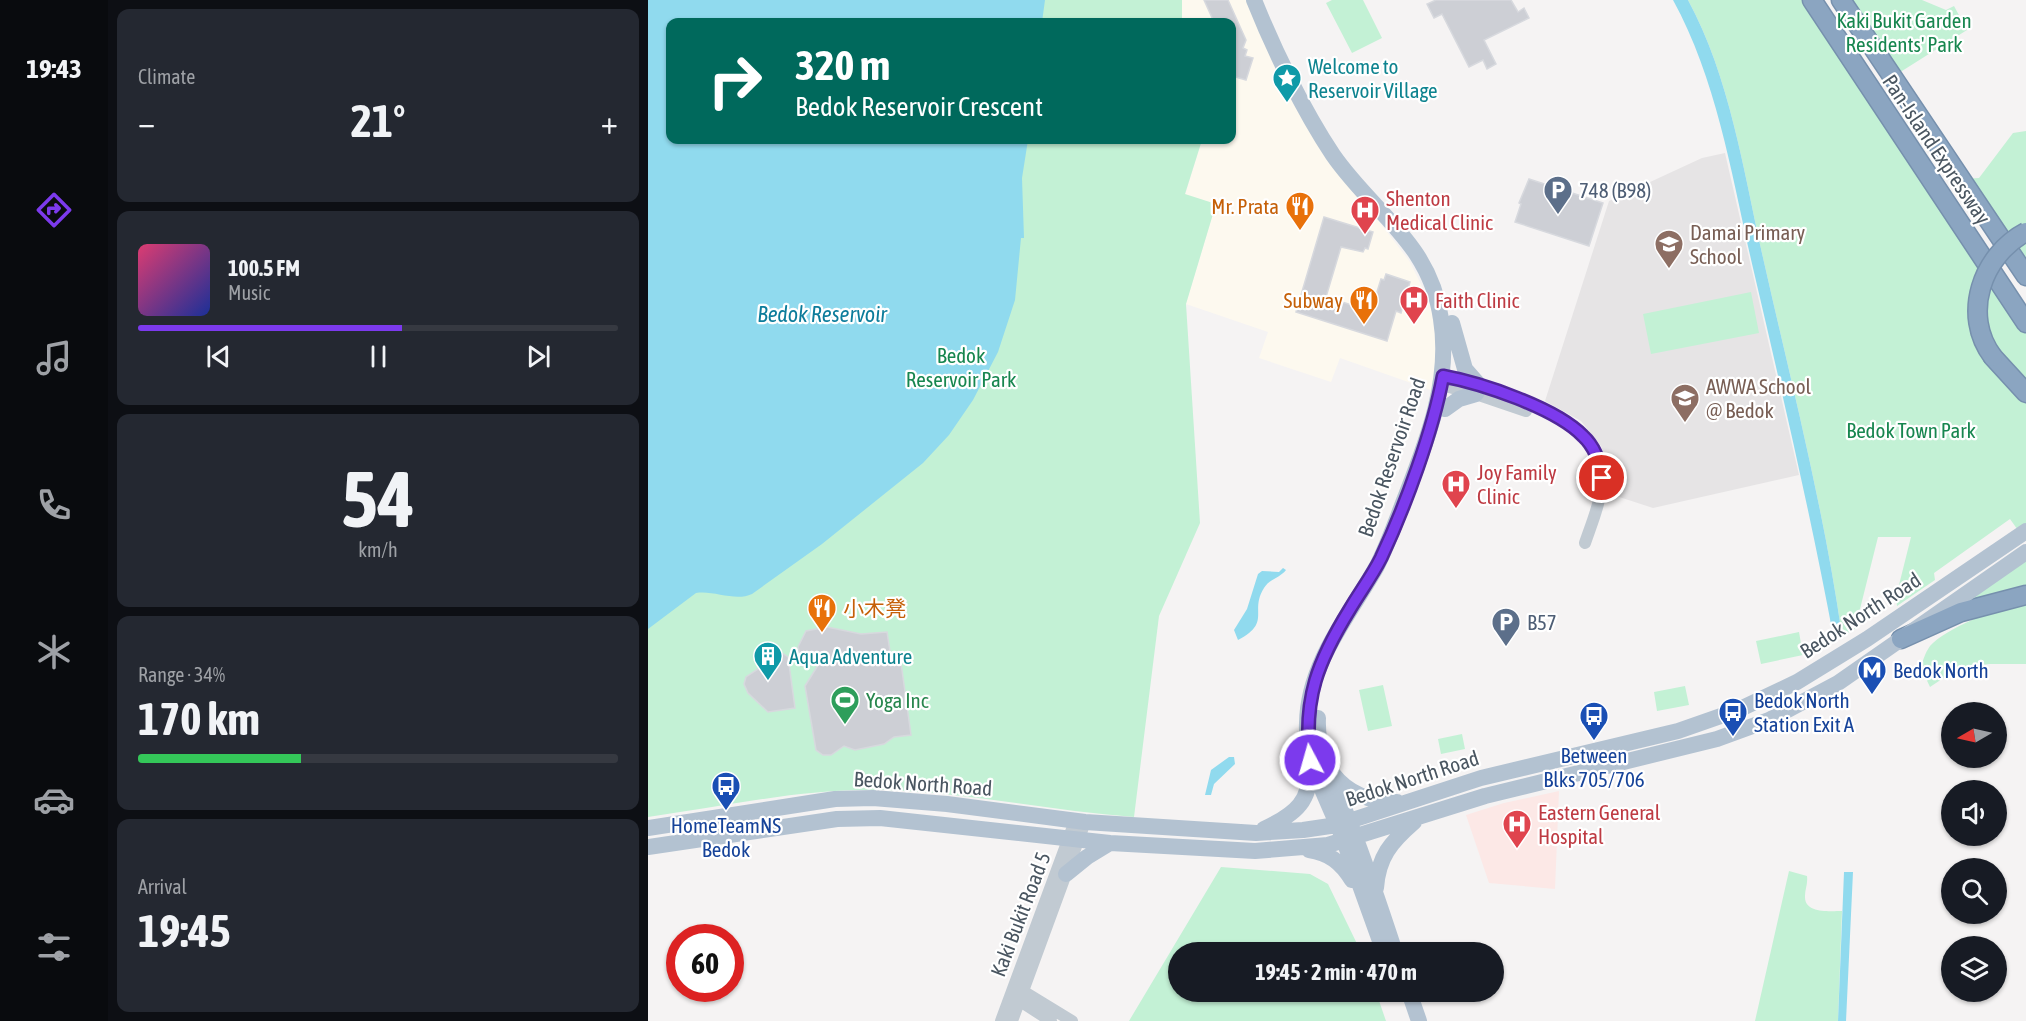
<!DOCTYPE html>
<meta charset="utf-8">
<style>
body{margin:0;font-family:"Asap Condensed","Noto Sans SC",sans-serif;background:#242831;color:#f1f3f6;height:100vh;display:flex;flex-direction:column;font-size:22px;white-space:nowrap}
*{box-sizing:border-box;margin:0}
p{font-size:20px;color:#9ea1a6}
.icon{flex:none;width:33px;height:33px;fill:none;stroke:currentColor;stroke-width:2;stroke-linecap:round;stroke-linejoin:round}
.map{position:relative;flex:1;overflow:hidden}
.details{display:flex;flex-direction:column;gap:9px;padding:9px;background:#0d0f14;width:540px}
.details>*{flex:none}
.top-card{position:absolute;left:18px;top:18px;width:570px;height:126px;border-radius:12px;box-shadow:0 2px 4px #0004;background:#00695c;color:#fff;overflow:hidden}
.needle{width:39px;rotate:261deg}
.buttons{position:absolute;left:1293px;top:702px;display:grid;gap:12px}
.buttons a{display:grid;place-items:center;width:66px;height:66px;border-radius:50%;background:#171b24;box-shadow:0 2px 4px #0004;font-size:30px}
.speed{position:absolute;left:18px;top:924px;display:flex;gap:12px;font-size:30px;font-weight:700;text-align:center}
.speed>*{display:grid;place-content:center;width:78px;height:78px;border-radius:50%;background:#171b24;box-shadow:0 2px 4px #0004;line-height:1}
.speed .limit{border:9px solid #d22;background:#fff;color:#111}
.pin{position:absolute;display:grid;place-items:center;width:51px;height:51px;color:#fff;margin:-26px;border:3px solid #fff;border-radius:50%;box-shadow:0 2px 6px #0007}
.me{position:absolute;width:66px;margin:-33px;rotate:354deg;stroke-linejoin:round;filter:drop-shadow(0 0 4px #0008)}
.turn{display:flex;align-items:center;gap:21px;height:126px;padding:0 30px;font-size:27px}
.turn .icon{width:78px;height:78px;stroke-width:2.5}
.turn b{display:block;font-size:42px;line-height:51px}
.big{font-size:45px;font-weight:700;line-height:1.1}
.details .tile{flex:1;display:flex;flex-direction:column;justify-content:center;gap:9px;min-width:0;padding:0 21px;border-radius:12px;background:#242831}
.details .dial{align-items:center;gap:0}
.dial b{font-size:78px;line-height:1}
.song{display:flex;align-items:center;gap:18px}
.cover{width:72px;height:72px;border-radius:9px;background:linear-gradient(135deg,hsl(340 70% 55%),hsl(230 70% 35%))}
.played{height:6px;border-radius:3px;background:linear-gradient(90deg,#7c3aed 55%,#363941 55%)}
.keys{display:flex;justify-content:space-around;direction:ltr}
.heat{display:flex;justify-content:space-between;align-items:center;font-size:33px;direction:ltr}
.charge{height:9px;border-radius:4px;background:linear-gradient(90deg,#34c759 34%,#363941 0)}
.trip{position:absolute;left:520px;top:942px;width:336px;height:60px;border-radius:30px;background:#171b24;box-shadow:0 2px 4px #0004;font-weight:700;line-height:60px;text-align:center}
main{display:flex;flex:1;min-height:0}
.dock{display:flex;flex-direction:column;width:108px;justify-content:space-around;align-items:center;background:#090b0e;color:#9ea1a6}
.dock .icon{width:42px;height:42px}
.dock .current{color:#7c3aed}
.dock b{font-size:27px;color:#f1f3f6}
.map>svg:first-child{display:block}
.commercial{fill:#fdf9ef}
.education{fill:#e6e4e5}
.medical{fill:#fce8e6}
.green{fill:#c3f1d5}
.water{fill:#90daee}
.building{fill:#cdcfd5;stroke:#d7d9de;stroke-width:1.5}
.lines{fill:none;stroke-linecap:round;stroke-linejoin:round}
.highway-casing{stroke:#7690ad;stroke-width:21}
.minor{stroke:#c1cad2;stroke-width:12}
.major{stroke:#b3c2d1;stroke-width:16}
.highway{stroke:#8ba5c1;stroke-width:18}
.highway-bridge-casing{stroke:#7690ad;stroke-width:21;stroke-linecap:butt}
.highway-bridge{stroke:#8ba5c1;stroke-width:18}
.route-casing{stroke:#51269a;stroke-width:15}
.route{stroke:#7c3aed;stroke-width:10}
.labels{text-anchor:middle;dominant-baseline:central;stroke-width:4.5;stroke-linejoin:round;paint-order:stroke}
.park-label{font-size:21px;fill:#17864f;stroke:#fff}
.culture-label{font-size:21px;fill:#0d838f;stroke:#fff;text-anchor:start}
.street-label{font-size:21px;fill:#4a5661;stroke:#fff}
.service-label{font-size:21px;fill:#4e5e75;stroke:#fff;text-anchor:start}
.health-label{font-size:21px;fill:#be3a42;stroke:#fff;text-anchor:start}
.food-label{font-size:21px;fill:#c56008;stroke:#fff;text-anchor:end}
.education-label{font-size:21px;fill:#785e54;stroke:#fff;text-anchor:start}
.transit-label{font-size:21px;fill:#164399;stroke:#fff;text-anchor:start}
.leisure-label{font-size:21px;fill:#27864d;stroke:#fff;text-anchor:start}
.water-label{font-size:22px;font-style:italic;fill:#0c7c9b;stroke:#fff}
</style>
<main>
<nav class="dock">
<b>19:43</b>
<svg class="icon current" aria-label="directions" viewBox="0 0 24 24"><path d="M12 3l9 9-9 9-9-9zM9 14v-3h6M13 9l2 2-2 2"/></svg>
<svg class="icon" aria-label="music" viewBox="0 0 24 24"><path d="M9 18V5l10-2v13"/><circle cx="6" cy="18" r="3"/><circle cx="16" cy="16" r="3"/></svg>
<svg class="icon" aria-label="phone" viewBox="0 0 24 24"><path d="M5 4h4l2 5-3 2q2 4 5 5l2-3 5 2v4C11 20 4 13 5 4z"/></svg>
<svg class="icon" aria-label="climate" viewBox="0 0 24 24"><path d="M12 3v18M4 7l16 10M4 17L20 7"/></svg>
<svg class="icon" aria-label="car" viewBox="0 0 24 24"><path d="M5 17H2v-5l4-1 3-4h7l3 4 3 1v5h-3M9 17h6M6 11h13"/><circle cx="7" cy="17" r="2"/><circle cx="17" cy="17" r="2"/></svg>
<svg class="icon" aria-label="filters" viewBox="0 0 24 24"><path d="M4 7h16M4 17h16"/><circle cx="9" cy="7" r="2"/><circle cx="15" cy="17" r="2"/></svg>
</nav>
<section class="details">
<div class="tile"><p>Climate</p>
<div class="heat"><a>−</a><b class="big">21°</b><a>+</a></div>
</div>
<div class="tile">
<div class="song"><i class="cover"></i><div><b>100.5 FM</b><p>Music</p></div></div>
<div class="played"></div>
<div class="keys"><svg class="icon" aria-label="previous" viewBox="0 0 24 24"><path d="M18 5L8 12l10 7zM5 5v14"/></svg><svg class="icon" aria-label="pause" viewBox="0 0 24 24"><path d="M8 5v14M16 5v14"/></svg><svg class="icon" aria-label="next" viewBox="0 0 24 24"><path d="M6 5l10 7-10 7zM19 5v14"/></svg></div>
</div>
<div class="tile dial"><b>54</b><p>km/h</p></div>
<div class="tile"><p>Range · 34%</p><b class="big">170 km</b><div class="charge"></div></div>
<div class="tile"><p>Arrival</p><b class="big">19:45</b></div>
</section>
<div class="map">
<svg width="1378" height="1021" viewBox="0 0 1378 1021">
<rect width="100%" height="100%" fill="#f5f3f3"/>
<path class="commercial" d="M 534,0 L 600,0 L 717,203 L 762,262 L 782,303 L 788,336 L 787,368 L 783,390 L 692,358 L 683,382 L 611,358 L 620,332 L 538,304 L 568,204 L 537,195 L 554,140 L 584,140 L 584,22 L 534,22 Z"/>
<path class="education" d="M 1077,153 L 1151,475 L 1005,508 L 959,493 L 963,484 L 961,467 L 953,446 L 933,421 L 897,401 L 961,201 L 1054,158 Z"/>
<path class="medical" d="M 911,791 L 907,889 L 841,883 L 818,815 L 856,803 Z"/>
<path class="green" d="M 0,0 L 534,0 L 534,22 L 22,22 L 22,140 L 554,140 L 537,194 L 568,204 L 538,304 L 552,523 L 511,616 L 486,817 C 402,811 319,792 236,790 C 157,788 78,806 0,817 Z
M 684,0 L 715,0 L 734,38 L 704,53 L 678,3 Z
M 1040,0 L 1157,0 L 1336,269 L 1328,324 L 1378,398 L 1378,529 L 1372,533 L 1362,519 L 1286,573 L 1287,580 L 1249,606 L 1248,597 L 1263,537 L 1230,537 L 1207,629 L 1194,636 C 1176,509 1144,386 1116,262 C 1096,175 1083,79 1040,0 Z
M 1196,0 L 1274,0 L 1298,10 L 1306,6 L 1319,30 L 1246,76 Z
M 1378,131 L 1378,276 L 1313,179 L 1331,178 L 1365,133 Z
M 1341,269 L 1378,323 L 1378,393 L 1335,338 Z
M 1103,292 L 1111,333 L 1003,354 L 995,314 Z
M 1378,552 L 1378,595 L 1307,602 Z
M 1370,601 L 1378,601 L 1378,664 L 1341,664 L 1309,669 L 1282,687 L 1273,668 C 1275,660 1277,653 1282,646 C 1298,628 1347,610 1370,601 Z
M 1151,632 L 1155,655 L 1113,664 L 1108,641 Z
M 735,685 L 744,726 L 720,731 L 711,690 Z
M 1037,686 L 1041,705 L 1009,711 L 1006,692 Z
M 814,734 L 817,749 L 793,754 L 790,739 Z
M 573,867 L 662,874 L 680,884 L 713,952 L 531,952 L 531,992 L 728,992 L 738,1021 L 481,1021 Z
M 1141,871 L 1159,876 C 1160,884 1157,889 1157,896 C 1156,914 1182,911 1194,911 L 1190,1021 L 1107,1021 Z"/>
<path class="water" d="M 0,0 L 397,0 L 394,22 L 22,22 L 22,140 L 380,140 L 374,178 L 376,238 L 373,238 L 367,300 L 350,352 L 325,400 L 301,435 L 275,463 L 174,544 L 104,594 C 87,602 66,590 48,593 L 0,629 Z
M 1025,0 L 1040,0 C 1083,79 1096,175 1116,262 C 1144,386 1176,509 1194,636 L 1186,640 C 1163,516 1134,392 1105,268 C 1084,178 1070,82 1025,0 Z
M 635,568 L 638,570 C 632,578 621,579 616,588 C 601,612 624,622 590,640 L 586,630 L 599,609 L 610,574 L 614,571 L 631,572 Z
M 581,757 L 586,757 L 587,764 L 566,784 L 563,795 L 557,795 L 563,770 Z
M 1196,872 L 1205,872 L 1198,1021 L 1190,1021 Z"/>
<path class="building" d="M 556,0 L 580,0 L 598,40 L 595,48 L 599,50 L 597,56 L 605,58 L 598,80 L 584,76 L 584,22 L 566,22 Z
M 788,0 L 863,0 L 870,12 L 876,8 L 881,18 L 836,40 L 848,64 L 839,69 L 835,60 L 821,67 L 794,14 L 786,18 L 779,4 Z
M 881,179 L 955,203 L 941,246 L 867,222 L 873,204 L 871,203 Z
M 676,217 L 725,232 L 720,249 L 717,248 L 715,252 L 693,247 L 678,297 L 723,311 L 733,279 L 736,280 L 738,274 L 762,282 L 753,313 L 748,311 L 739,341 L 648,312 Z
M 179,627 L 213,634 L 239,632 L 244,664 L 253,663 L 263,735 L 246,737 L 236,744 L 207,750 L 196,746 L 183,755 L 175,755 L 168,750 L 157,686 L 172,662 L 154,666 L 150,647 L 158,631 Z
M 134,653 L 140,657 L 147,708 L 120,712 L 100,693 L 96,684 L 98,677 Z"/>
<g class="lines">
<g class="highway-casing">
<path id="highway" d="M 1164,0 L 1378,323
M 1193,0 L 1378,276
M 1345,357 L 1378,393
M 1253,639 L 1313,612 L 1378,595"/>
</g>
<path class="minor" d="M 795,376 C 833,383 906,407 934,435 C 945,445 952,460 953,476 C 955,498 944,522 937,543
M 793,385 L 828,394 L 878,411
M 370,988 L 424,1021
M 366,997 L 403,1021
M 353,1021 L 427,821
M 364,1021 L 437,822"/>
<path class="major" d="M 606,0 C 626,50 655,110 685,155 C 726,214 782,242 793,319 C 803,381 779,441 757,498 C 748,521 740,544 729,566 C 701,616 660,663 659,723 C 657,763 681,802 695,838 C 709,876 722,914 736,952
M 804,323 L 817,369 L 831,385
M 797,409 L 811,399 L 828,394
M 670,718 C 668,755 689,789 702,823 C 718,865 733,909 747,952
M 685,774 C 701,795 723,802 749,802
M 0,828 L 187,799 L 225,798 L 299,804 L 437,822 L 608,833 L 655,830 L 689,825 L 833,778 L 1030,731 L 1090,710 L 1149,682 L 1219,639 L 1378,531
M 616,829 C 648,814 664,801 662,763
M 0,847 L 189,819 L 232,818 L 462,843 L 607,851 L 680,845 L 837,796 L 1069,739 L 1121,720 L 1190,683 L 1378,552
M 661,850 C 681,853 693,862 704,880
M 418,874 L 439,857 L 462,843
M 728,888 C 730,857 743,842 766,822
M 761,992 L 771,1021"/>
<use href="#highway" class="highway"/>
<g class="highway-bridge-casing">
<path id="highway-bridge" d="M 1345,357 C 1313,315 1334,255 1378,232"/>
</g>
<use href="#highway-bridge" class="highway-bridge"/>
</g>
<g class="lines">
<g class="route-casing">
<path id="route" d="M 662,760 C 655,698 670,661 702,609 C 712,592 724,576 733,558 C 757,507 785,431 795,376 C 833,383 908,408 935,436 C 947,447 952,462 954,478"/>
</g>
<use href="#route" class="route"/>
</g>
<defs>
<g id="sight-pin" transform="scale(1.5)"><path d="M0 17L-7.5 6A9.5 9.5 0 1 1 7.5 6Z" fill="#0f9aa8" stroke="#fff"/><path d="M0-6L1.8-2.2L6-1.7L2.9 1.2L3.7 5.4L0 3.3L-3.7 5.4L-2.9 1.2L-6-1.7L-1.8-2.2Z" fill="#fff"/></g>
<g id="parking-pin" transform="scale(1.5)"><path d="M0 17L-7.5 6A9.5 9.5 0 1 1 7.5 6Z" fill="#5c6f8a" stroke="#fff"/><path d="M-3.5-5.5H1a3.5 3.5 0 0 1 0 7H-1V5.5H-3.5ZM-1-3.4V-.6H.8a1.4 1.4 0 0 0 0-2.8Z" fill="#fff"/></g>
<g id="restaurant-pin" transform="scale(1.5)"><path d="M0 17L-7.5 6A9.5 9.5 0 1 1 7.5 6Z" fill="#e8710a" stroke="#fff"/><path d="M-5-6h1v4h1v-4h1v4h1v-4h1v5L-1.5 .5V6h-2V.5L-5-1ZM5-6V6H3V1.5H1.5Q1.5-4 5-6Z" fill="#fff"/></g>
<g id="hospital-pin" transform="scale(1.5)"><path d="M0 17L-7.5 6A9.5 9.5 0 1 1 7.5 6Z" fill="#e0444e" stroke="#fff"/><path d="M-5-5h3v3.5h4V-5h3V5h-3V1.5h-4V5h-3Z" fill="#fff"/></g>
<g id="school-pin" transform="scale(1.5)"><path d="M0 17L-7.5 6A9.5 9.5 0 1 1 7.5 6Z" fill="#8d6e63" stroke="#fff"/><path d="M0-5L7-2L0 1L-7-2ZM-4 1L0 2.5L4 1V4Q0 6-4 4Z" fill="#fff"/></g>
<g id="building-pin" transform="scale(1.5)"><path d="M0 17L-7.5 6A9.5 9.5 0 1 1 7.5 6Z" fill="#0f9aa8" stroke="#fff"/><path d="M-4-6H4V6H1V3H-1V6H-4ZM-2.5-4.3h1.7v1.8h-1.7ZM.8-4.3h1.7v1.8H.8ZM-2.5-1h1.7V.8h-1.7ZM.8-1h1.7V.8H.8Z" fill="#fff"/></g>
<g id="metro-pin" transform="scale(1.5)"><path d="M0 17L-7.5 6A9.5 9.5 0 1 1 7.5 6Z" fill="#1a4fb4" stroke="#fff"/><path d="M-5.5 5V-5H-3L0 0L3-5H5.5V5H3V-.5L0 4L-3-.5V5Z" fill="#fff"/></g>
<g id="stadium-pin" transform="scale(1.5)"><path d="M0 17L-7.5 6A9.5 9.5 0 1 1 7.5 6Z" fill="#2e9e5b" stroke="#fff"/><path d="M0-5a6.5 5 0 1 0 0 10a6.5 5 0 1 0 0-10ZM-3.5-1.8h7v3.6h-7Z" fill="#fff"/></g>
<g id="bus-pin" transform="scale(1.5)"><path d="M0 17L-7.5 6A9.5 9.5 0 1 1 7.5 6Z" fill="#1a4fb4" stroke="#fff"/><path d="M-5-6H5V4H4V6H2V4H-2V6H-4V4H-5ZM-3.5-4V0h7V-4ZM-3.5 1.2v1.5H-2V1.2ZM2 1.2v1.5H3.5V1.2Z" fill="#fff"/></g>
</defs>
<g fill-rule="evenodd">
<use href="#sight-pin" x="639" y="78"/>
<use href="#parking-pin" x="910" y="190"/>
<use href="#restaurant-pin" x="652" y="206"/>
<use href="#hospital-pin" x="717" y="210"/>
<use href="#school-pin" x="1021" y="244"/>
<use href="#restaurant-pin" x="716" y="300"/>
<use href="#hospital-pin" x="766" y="300"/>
<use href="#school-pin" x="1037" y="398"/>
<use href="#hospital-pin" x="808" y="484"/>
<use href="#restaurant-pin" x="174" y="608"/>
<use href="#parking-pin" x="858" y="622"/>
<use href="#building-pin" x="120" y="656"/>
<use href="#metro-pin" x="1224" y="670"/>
<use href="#stadium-pin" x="197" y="700"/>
<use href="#bus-pin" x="1085" y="712"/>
<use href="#bus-pin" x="946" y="716"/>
<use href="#bus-pin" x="78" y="786"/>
<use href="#hospital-pin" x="869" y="824"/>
</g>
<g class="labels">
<g class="park-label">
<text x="1256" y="20">Kaki Bukit Garden<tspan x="1256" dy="24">Residents' Park</tspan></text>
<text x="313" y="355">Bedok<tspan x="313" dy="24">Reservoir Park</tspan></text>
<text x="1263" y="430">Bedok Town Park</text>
</g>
<g class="culture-label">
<text x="660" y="66">Welcome to<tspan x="660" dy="24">Reservoir Village</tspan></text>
<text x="141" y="656">Aqua Adventure</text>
</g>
<g class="street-label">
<text transform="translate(1289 149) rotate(56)">Pan-Island Expressway</text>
<text transform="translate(743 457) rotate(-71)">Bedok Reservoir Road</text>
<text transform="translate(1212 615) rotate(-33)">Bedok North Road</text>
<text transform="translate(764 778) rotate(-18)">Bedok North Road</text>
<text transform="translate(275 783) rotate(4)">Bedok North Road</text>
<text transform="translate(372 914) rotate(-69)">Kaki Bukit Road 5</text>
</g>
<g class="service-label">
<text x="931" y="190">748 (B98)</text>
<text x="879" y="622">B57</text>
</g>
<g class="health-label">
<text x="738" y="198">Shenton<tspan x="738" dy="24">Medical Clinic</tspan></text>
<text x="787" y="300">Faith Clinic</text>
<text x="829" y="472">Joy Family<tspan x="829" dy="24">Clinic</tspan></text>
<text x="890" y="812">Eastern General<tspan x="890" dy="24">Hospital</tspan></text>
</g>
<g class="food-label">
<text x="631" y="206">Mr. Prata</text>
<text x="695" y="300">Subway</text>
<text x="195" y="608" text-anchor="start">小木凳</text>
</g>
<g class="education-label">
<text x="1042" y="232">Damai Primary<tspan x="1042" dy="24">School</tspan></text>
<text x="1058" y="386">AWWA School<tspan x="1058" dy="24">@ Bedok</tspan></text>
</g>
<g class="transit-label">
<text x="1245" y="670">Bedok North</text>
<text x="1106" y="700">Bedok North<tspan x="1106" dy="24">Station Exit A</tspan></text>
<text x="946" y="755" text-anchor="middle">Between<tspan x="946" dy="24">Blks 705/706</tspan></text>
<text x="78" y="825" text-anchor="middle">HomeTeamNS<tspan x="78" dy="24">Bedok</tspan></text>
</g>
<g class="leisure-label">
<text x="218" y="700">Yoga Inc</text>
</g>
<g class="water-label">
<text x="174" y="314">Bedok Reservoir</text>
</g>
</g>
</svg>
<div class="buttons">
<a><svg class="needle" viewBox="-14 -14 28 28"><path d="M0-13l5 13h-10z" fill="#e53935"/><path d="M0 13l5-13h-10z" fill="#9ea1a6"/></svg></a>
<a><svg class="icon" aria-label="sound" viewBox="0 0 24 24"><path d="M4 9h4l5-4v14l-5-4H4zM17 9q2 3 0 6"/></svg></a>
<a><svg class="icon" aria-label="search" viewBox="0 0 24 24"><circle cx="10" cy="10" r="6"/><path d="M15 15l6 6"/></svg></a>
<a><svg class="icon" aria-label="layers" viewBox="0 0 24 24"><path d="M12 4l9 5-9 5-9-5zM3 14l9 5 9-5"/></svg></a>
</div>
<div class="speed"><div class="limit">60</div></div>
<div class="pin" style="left:954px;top:478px;background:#d93025"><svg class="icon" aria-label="arrive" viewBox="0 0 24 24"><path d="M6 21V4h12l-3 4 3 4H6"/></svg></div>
<svg class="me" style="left:662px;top:760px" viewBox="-20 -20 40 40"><circle r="17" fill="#7c3aed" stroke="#fff" stroke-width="3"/><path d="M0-11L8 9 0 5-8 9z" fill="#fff"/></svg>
<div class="trip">19:45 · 2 min · 470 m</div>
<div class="top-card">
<div class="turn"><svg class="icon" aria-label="right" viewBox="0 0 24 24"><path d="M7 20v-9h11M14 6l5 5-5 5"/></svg><div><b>320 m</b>Bedok Reservoir Crescent</div></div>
</div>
</div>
</main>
